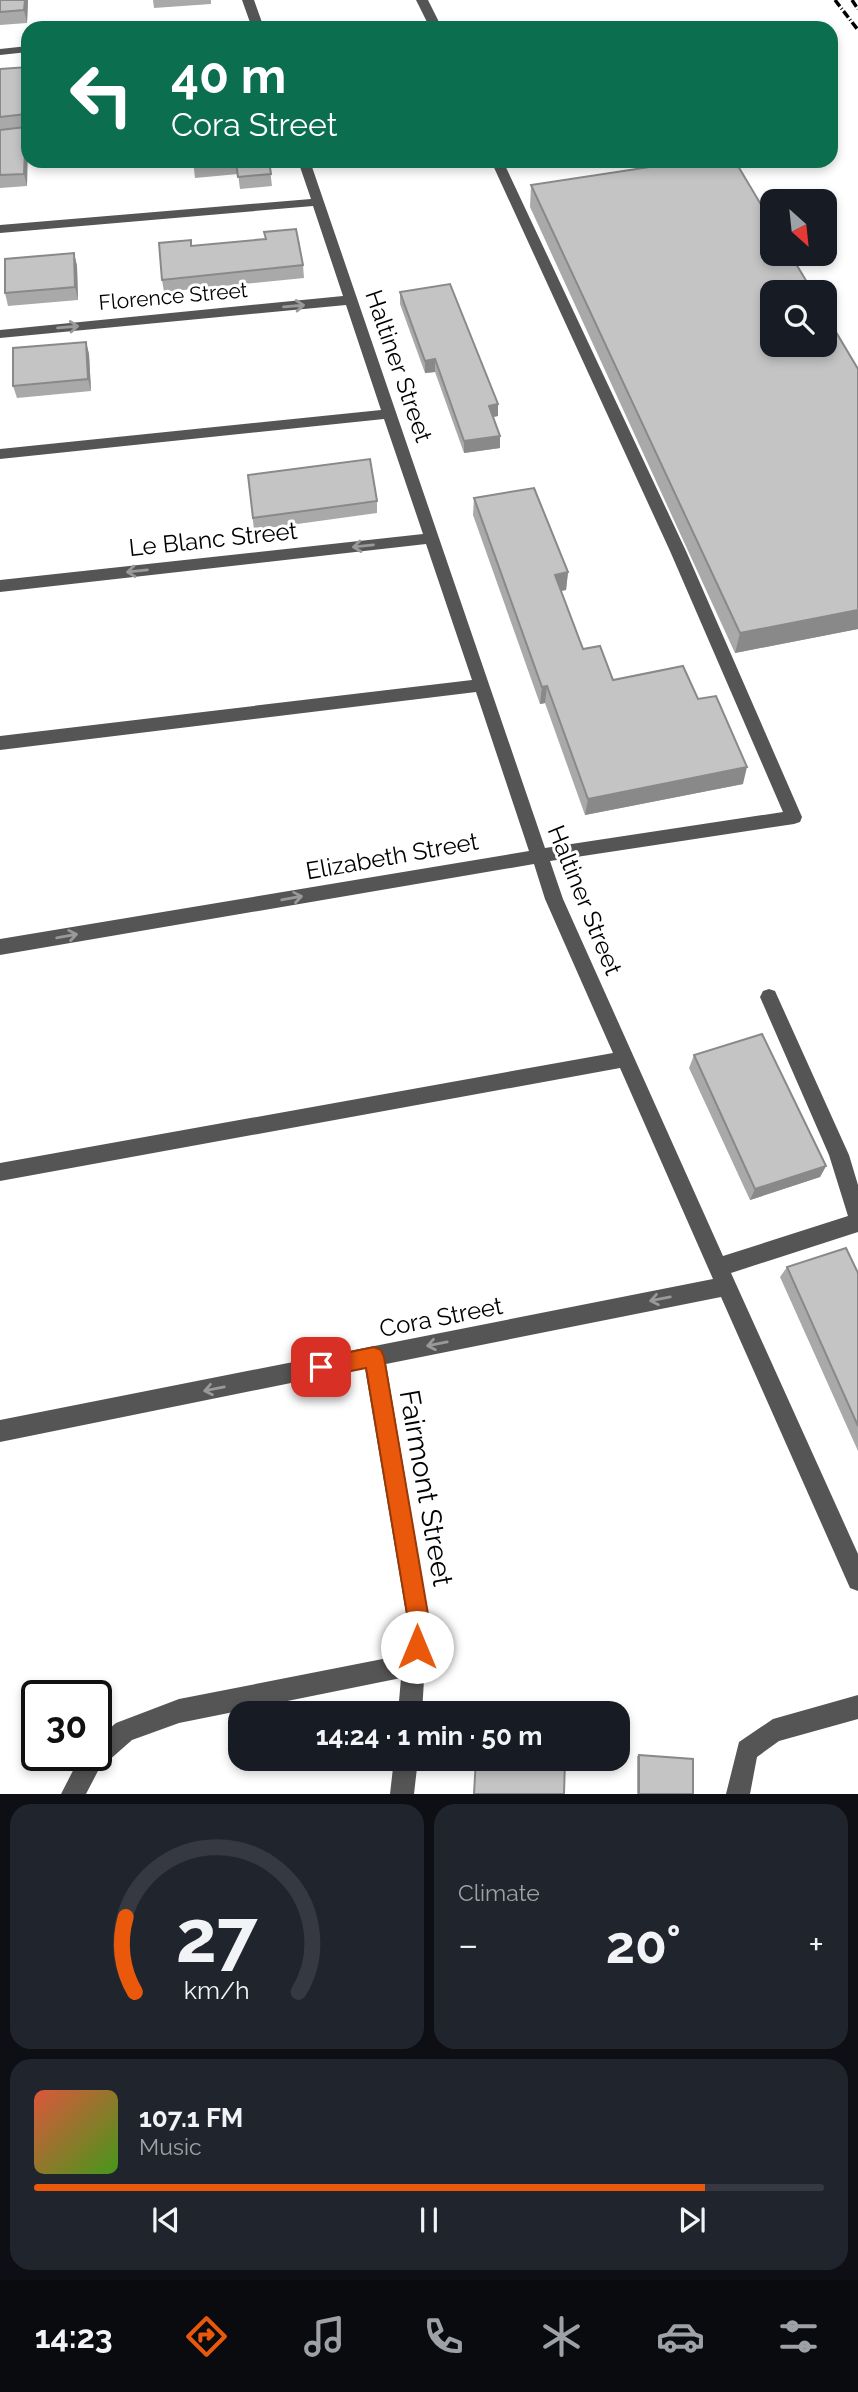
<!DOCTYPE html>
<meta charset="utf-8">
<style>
body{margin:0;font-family:Raleway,sans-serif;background:#20242c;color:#f1f3f6;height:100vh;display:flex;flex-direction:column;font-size:26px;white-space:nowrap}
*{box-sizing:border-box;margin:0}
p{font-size:23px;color:#9ea1a6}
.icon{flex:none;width:38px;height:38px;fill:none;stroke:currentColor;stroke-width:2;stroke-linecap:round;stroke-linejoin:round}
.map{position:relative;height:1794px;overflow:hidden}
.side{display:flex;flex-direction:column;gap:10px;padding:10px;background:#0d0f14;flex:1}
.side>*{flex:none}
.hud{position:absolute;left:21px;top:21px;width:817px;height:147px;border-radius:21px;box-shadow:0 4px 10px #0003;background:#0b6e4f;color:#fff;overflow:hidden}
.needle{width:46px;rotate:153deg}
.buttons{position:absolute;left:760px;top:189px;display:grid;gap:14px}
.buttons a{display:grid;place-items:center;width:77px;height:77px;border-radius:14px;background:#171b24;box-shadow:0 4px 10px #0003;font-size:35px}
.speed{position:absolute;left:21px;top:1680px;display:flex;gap:14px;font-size:35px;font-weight:700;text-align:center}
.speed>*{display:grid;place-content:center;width:91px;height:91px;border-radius:50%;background:#171b24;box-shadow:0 4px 10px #0003;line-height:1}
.speed .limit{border:4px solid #111;border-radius:10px;background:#fff;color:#111}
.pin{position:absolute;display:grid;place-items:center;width:60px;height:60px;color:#fff;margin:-30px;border-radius:14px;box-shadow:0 4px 10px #0006}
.me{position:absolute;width:77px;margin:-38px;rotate:0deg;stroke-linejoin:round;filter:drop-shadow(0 0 5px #0008)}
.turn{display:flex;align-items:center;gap:24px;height:147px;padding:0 35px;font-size:32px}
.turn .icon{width:91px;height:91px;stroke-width:2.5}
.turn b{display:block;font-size:49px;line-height:60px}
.big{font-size:52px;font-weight:700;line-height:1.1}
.side .tile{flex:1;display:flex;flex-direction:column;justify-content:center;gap:10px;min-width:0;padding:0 24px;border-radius:21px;background:#20242c}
.side .dial{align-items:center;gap:0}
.dial svg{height:182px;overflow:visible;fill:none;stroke:#363941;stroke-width:7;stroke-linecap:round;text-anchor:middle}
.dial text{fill:#f1f3f6;stroke:none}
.song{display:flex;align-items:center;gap:21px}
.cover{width:84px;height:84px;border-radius:10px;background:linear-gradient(135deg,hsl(10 70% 55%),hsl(100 70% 35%))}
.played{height:7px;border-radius:4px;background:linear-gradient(90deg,#ea580c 85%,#363941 85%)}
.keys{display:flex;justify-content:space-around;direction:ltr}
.heat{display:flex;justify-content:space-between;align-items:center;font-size:38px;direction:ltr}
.side .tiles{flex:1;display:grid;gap:10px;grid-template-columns:1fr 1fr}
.tile:last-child{grid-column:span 2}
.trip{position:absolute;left:228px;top:1701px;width:402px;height:70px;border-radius:21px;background:#171b24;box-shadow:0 4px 10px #0003;font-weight:700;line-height:70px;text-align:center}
.tabs{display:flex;height:112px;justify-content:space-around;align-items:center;background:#090b0e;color:#9ea1a6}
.tabs .icon{width:49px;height:49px}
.tabs .current{color:#ea580c}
.tabs b{font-size:32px;color:#f1f3f6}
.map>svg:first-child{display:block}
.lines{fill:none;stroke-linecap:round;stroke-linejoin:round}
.minor{fill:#555;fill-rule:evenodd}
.rail{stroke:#000;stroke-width:3.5;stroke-dasharray:8 2.5 1 2.5;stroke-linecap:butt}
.wall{fill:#a9a9a9}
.shaded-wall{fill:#898989}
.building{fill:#c4c4c4;stroke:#898989;stroke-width:2}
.oneway{stroke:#999}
.route{fill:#ea580c;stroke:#983908;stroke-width:2}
.labels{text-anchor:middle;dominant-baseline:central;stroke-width:6;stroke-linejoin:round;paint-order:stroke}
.far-street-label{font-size:21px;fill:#000;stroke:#fff}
.street-label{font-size:24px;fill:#000;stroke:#fff}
.near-street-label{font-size:28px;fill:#000;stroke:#fff}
</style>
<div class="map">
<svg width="858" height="1794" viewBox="0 0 858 1794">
<rect width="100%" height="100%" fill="#fff"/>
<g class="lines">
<path class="minor" d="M 242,0 L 254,0 L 264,28 L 252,28 Z
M 416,0 L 428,0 L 442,28 L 430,28 Z
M 28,46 L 28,52 L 0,55 L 0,49 Z
M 298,161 L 310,161 L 545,848 L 783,812 L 670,551 L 491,161 L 503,161 L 686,551 L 802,817 L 800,822 L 794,824 L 550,861 L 563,899 L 723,1256 L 848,1216 L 829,1155 L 760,997 L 763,991 L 769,989 L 775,991 L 849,1155 L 858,1185 L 858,1232 L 731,1273 L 858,1554 L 858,1591 L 850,1588 L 721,1297 L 386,1364 L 428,1613 L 422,1713 L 398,1713 L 401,1678 L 179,1723 L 132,1740 L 99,1769 L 86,1794 L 61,1794 L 81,1755 L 96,1755 L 96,1740 L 116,1723 L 179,1699 L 403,1655 L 406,1613 L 365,1368 L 0,1442 L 0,1420 L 713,1279 L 620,1068 L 0,1181 L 0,1163 L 613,1053 L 545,899 L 534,864 L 0,955 L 0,939 L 529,851 L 476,692 L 0,750 L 0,736 L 472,680 L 426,544 L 0,592 L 0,580 L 423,534 L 384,419 L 0,459 L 0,449 L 381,410 L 346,305 L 0,338 L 0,330 L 343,296 L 313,206 L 0,233 L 0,225 L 311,199 Z
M 858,1695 L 858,1719 L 779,1741 L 757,1757 L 750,1794 L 726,1794 L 739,1742 L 773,1719 Z
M 394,1759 L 418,1759 L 414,1794 L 390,1794 Z"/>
<path class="rail" d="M 835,0 L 858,30
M 852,0 L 858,9"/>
</g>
<path class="wall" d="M 0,0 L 28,0 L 27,23 L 0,25 Z
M 153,0 L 211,0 L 211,4 L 154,8 Z
M 28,67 L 28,127 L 26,127 L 28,136 L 27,186 L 0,188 L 0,69 Z
M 193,161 L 269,161 L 272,186 L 240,189 L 238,174 L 195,178 Z
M 531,185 L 858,369 L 858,629 L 735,653 L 530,207 Z
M 191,246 L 303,265 L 304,278 L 164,292 L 162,280 Z
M 74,253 L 77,266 L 78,300 L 8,306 L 5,293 Z
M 400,292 L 498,404 L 498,416 L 493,417 L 500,448 L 464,453 L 435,372 L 425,373 L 400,304 Z
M 86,342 L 89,354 L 91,391 L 17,398 L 13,386 Z
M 248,475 L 377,501 L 377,513 L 254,530 Z
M 474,498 L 568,572 L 566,590 L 561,591 L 583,649 L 613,680 L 698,699 L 743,784 L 585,815 L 545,703 L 540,704 L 473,515 Z
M 694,1055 L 826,1166 L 820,1177 L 750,1200 L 689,1068 Z
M 787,1267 L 858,1273 L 858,1451 L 780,1277 Z
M 639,1755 L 693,1794 L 637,1794 L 637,1756 Z"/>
<path class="shaded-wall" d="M 25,0 L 28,0 L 27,23 L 24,10 Z
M 27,100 L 28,106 L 28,122 L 26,114 Z
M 26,127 L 28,136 L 27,186 L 24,174 Z
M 74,253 L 77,266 L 78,300 L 75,287 Z
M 86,342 L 89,354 L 91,391 L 88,379 Z
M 435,359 L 435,372 L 425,373 L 425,361 Z
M 498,404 L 498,416 L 488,418 L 489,406 Z
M 500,436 L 500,448 L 464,453 L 464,441 Z
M 568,572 L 566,590 L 554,592 L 555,575 Z
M 858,610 L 858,629 L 735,653 L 740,633 Z
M 547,686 L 545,703 L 540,704 L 542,687 Z
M 747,767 L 743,784 L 585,815 L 588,799 Z
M 826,1166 L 820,1177 L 750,1200 L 755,1189 Z"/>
<path class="building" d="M 0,0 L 25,0 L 24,10 L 0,12 Z
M 28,67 L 28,100 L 27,100 L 26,114 L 0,117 L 0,69 Z
M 26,127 L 24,174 L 0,175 L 0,130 Z
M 193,161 L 269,161 L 271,174 L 238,177 L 236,162 L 193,166 Z
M 689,161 L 735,161 L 772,223 L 772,254 L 790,254 L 813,292 L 772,292 L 772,345 L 824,345 L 824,312 L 858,369 L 858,610 L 740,633 L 531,185 Z
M 296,229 L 303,265 L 162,280 L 159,243 L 191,240 L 191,246 L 266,239 L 264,232 Z
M 74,253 L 75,287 L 5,293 L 5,259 Z
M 450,284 L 498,404 L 489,406 L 500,436 L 464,441 L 435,359 L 425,361 L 400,292 Z
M 86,342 L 88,379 L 13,386 L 13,348 Z
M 370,459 L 377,501 L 253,518 L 248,475 Z
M 534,488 L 568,572 L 555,575 L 583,649 L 600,646 L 613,680 L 683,666 L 698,699 L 716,696 L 747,767 L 588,799 L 547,686 L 542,687 L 474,498 Z
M 762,1034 L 826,1166 L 755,1189 L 694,1055 Z
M 846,1248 L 858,1273 L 858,1426 L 787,1267 Z
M 639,1755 L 693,1759 L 693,1794 L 639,1794 Z
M 476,1759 L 565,1759 L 564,1794 L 474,1794 Z"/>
<defs><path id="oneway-shaft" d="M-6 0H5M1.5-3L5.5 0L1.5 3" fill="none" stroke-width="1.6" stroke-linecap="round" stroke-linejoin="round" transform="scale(1.75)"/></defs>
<g class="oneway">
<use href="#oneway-shaft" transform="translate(294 306) rotate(-5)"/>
<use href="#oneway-shaft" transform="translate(68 327) rotate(-5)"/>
<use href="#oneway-shaft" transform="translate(363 546) rotate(174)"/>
<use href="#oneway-shaft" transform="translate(137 571) rotate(174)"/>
<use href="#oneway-shaft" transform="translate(292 898) rotate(-10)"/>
<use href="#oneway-shaft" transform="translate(67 936) rotate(-10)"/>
<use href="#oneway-shaft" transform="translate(660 1299) rotate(169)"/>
<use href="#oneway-shaft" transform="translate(437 1344) rotate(169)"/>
<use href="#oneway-shaft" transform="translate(214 1389) rotate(169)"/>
</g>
<path class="route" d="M 374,1347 L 381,1350 L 384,1357 L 428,1614 L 424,1654 L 417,1658 L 409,1654 L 406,1647 L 407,1614 L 366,1368 L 321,1377 L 314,1374 L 311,1367 L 314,1361 L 321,1358 Z"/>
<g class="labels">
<g class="far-street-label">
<text transform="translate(173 296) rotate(-5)">Florence Street</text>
</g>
<g class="street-label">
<text transform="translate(399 366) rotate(71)">Haltiner Street</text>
<text transform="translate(213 539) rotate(-6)">Le Blanc Street</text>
<text transform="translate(392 856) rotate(-10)">Elizabeth Street</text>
<text transform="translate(585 900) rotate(68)">Haltiner Street</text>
<text transform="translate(441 1317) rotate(-11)">Cora Street</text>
</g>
<g class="near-street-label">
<text transform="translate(426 1488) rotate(80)">Fairmont Street</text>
</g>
</g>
</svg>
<div class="buttons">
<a><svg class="needle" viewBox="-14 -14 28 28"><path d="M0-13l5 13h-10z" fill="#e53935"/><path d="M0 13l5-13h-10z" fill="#9ea1a6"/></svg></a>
<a><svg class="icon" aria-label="search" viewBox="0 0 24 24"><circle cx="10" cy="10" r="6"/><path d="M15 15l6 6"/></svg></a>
</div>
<div class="speed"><div class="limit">30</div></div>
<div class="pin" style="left:321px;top:1367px;background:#d93025"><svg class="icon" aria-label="arrive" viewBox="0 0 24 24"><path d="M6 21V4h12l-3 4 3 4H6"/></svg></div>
<svg class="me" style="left:417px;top:1647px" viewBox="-20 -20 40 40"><circle r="19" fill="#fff"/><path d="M0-13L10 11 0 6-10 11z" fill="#ea580c"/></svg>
<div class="trip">14:24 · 1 min · 50 m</div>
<div class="hud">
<div class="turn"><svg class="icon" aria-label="left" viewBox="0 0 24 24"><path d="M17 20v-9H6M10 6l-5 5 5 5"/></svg><div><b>40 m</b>Cora Street</div></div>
</div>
</div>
<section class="side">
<div class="tiles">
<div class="tile dial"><svg viewBox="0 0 100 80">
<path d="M14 69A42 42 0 1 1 86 69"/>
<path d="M14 69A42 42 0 0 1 10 36" stroke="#ea580c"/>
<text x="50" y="56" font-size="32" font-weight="700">27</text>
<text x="50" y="72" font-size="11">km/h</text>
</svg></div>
<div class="tile"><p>Climate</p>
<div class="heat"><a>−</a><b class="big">20°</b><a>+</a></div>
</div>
<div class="tile">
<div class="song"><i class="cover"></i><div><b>107.1 FM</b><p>Music</p></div></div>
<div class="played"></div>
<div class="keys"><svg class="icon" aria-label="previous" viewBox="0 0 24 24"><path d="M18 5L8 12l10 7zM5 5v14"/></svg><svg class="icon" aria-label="pause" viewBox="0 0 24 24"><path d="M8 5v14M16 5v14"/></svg><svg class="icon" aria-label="next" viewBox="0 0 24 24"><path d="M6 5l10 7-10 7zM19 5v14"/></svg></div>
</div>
</div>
</section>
<nav class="tabs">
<b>14:23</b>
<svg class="icon current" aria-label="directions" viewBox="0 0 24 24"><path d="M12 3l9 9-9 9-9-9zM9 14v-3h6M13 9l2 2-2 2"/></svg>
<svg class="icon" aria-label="music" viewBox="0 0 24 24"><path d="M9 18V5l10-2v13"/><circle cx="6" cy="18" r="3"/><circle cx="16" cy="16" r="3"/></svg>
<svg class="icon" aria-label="phone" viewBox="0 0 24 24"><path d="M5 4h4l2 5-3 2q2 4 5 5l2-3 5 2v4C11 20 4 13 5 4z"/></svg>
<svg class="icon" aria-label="climate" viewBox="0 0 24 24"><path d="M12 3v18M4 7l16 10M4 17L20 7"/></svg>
<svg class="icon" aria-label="car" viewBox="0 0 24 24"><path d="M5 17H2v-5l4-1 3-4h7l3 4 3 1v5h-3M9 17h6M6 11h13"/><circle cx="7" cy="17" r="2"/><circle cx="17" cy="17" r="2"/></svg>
<svg class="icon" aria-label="filters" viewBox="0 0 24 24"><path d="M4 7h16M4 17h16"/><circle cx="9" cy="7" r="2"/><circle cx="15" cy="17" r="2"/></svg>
</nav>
